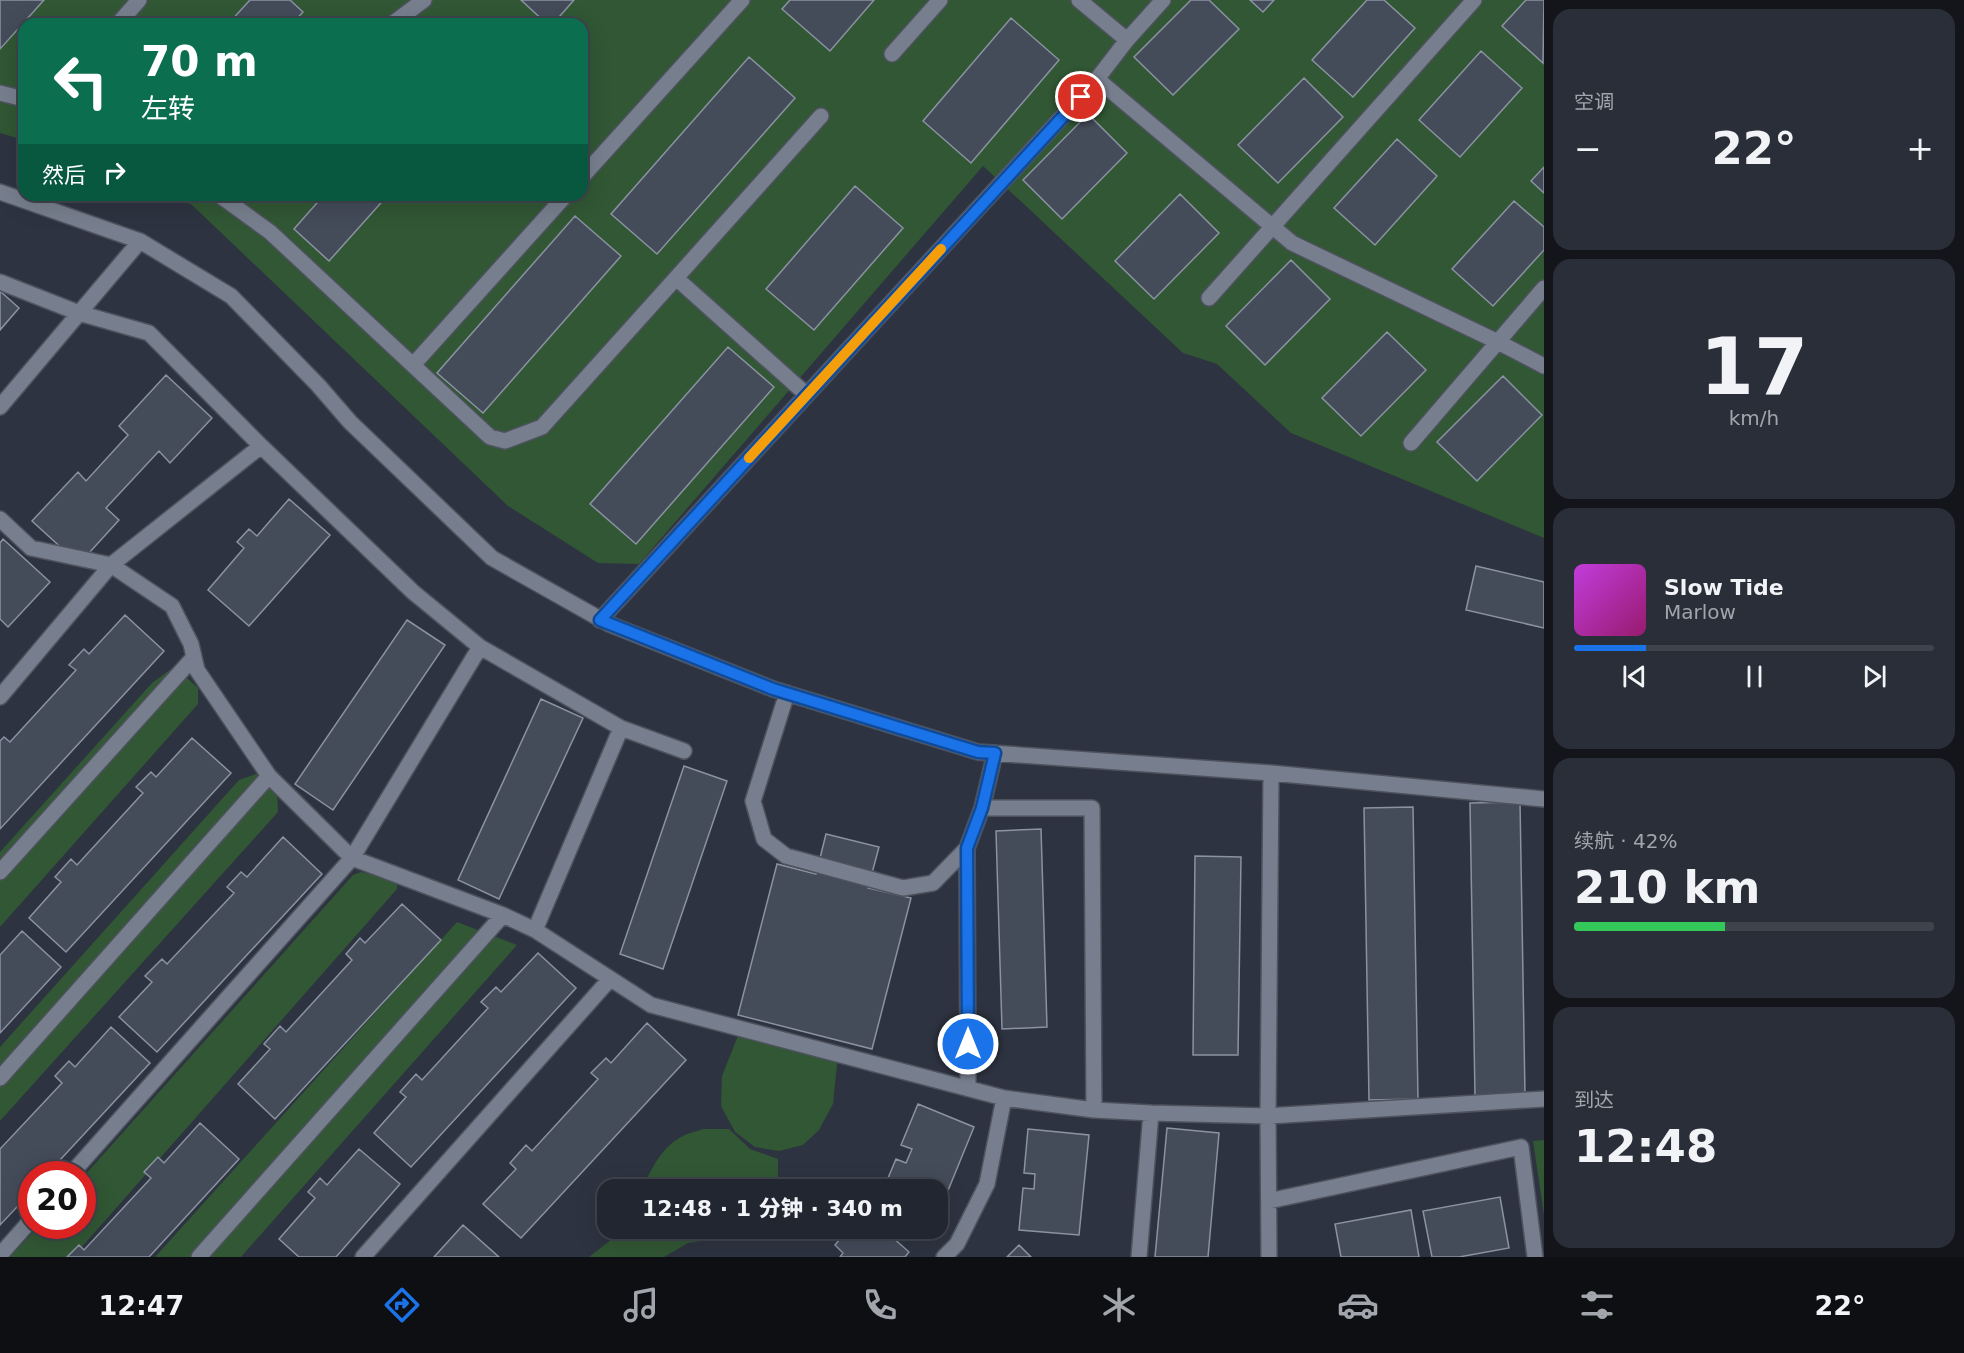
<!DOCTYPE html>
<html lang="zh">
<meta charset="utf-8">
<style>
body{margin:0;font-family:"DejaVu Sans","Noto Sans SC",sans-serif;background:#2a2e38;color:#f1f3f6;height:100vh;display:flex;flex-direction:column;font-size:22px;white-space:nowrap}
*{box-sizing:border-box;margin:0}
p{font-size:20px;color:#a2a5ab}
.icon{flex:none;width:33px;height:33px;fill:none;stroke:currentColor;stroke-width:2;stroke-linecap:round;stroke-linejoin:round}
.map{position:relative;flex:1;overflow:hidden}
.side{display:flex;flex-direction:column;gap:9px;padding:9px;background:#13151a;width:420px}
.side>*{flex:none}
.banner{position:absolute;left:18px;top:18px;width:570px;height:183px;border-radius:18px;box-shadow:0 6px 24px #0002,0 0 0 2px #3f434c;background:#0b6e4f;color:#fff;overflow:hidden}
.speed{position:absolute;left:18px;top:1161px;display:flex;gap:12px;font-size:30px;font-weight:700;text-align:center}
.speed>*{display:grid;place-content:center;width:78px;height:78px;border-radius:50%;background:#222630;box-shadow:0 6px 24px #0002,0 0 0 2px #3f434c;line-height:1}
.speed .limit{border:9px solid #d22;background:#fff;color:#111}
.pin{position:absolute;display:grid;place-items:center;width:51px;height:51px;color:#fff;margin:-26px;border:3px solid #fff;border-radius:50%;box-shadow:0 2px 6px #0007}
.me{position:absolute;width:66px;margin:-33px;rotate:0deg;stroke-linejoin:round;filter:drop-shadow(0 0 4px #0008)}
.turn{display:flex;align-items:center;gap:21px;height:126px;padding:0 24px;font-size:27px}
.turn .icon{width:78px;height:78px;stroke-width:2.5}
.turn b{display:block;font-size:42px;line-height:51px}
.then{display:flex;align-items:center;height:57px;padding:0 24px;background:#0003;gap:12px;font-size:22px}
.big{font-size:45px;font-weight:800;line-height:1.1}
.side .widget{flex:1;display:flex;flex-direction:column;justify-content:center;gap:9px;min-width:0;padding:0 21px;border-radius:18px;background:#2a2e38}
.side .dial{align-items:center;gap:0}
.dial b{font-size:78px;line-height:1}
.song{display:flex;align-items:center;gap:18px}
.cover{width:72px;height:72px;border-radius:9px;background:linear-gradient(135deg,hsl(290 70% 55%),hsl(320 70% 35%))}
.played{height:6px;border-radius:3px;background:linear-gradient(90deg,#1a73e8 20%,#3f434c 20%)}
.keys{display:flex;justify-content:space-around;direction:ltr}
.heat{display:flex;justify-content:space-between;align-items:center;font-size:33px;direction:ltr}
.charge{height:9px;border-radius:4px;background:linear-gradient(90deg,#34c759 42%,#3f434c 0)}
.trip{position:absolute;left:597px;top:1179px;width:351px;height:60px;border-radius:18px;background:#222630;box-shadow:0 6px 24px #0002,0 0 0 2px #3f434c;font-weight:800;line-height:60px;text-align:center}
.tabs{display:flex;height:96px;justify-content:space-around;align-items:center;background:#0e0f13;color:#a2a5ab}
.tabs .icon{width:42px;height:42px}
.tabs .current{color:#1a73e8}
.tabs b{font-size:27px;color:#f1f3f6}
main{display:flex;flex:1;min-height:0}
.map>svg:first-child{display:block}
.green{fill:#315734}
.building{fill:#444b59;stroke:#8b92a2;stroke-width:1.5}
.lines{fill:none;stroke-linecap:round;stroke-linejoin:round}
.minor-casing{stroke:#4d525d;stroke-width:18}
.minor{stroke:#777e8d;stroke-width:15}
.route-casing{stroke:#114b97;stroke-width:15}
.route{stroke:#1a73e8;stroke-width:10}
.slow{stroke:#f59e0b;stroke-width:10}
</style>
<main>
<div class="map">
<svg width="1544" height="1257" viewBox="0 0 1544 1257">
<rect width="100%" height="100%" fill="#2d3340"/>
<path class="green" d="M 0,0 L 1544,0 L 1544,538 L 1291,433 L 1217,364 L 1183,353 L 983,166 L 639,564 L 598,563 L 508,506 L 192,205 L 169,195 L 582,195 L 582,24 L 24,24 L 24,140 L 0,133 Z
M 171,669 L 187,678 L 198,688 L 198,704 L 0,927 L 0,852 L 152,683 Z
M 256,774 C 275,788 278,788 278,812 L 0,1121 L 0,1047 L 239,780 Z
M 361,872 L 383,877 L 397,883 L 397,889 L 73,1257 L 10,1257 L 39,1226 L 82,1226 L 83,1177 L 353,875 Z
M 457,922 L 517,945 L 241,1257 L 155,1257 Z
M 741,1028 L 838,1054 L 833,1104 L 819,1130 L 803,1145 L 779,1151 L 755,1147 L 735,1132 L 721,1106 L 722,1076 Z
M 703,1129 L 729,1129 L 750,1149 L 778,1159 L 778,1186 L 776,1189 L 642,1189 C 651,1170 661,1148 681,1137 C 687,1133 696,1132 703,1129 Z
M 1544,1140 L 1544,1215 L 1533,1141 Z
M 625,1229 L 625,1228 L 738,1229 L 724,1237 L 688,1243 L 664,1257 L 589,1257 Z"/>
<path class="building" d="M 0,0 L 44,0 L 0,49 Z
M 250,0 L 290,0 L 303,12 L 292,24 L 228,24 Z
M 521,0 L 574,0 L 553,24 L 547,24 Z
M 790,0 L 874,0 L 830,51 L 782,9 Z
M 1191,0 L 1209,0 L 1239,29 L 1173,95 L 1134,57 Z
M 1250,0 L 1274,0 L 1263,12 Z
M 1367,0 L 1384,0 L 1415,28 L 1353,97 L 1312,60 Z
M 1526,0 L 1544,0 L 1543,63 L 1502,26 Z
M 1011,18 L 1059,60 L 971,163 L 923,121 Z
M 1481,51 L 1522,88 L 1460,157 L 1419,120 Z
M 749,57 L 795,98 L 657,254 L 611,214 Z
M 1304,78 L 1343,117 L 1278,183 L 1238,145 Z
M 1088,114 L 1127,153 L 1062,219 L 1023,180 Z
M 1397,139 L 1437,176 L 1375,245 L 1334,208 Z
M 1544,167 L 1544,193 L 1531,181 Z
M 855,186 L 903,228 L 814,330 L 766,289 Z
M 1180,194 L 1219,233 L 1154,299 L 1115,261 Z
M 324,195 L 388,195 L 329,261 L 294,229 Z
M 1514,201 L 1544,227 L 1544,250 L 1493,306 L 1452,269 Z
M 575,216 L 621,256 L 483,413 L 437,373 Z
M 1291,260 L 1330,299 L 1265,365 L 1226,326 Z
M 0,291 L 19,308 L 0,330 Z
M 1387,332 L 1426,370 L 1361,436 L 1322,398 Z
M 728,347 L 774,387 L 636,544 L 590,504 Z
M 166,375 L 212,418 L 170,463 L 159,451 L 106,508 L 119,520 L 79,564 L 32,521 L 78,472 L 86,481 L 128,435 L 119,426 Z
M 1503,376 L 1542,415 L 1477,481 L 1437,442 Z
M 289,499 L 330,535 L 249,626 L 208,590 L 244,548 L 237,542 L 249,529 L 257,536 Z
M 3,539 L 50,582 L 8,627 L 0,619 L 0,543 Z
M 1476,566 L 1544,582 L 1544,628 L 1466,610 Z
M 125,615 L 164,651 L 0,829 L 0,741 L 4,737 L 10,742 L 76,670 L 69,665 L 84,649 L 89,654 Z
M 407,620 L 445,645 L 333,810 L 295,784 Z
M 541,699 L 583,718 L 499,899 L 458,880 Z
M 192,738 L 231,773 L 66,952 L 29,918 L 61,882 L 55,877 L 71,859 L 77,865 L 143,793 L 136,787 L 151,772 L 156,777 Z
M 684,766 L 727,781 L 663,969 L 620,954 Z
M 1520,802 L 1525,1095 L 1475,1096 L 1470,803 Z
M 1413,807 L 1418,1099 L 1369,1100 L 1364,808 Z
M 1041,829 L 1047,1027 L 1002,1029 L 996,831 Z
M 826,834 L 879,847 L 868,888 L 911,898 L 872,1049 L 738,1015 L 777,864 L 816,874 Z
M 283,837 L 322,874 L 157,1052 L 119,1017 L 152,982 L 145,976 L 162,959 L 167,964 L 234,893 L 227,887 L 241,872 L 247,877 Z
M 1195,856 L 1241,857 L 1238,1055 L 1193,1055 Z
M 402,904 L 441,940 L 275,1119 L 238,1084 L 270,1049 L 264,1044 L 280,1026 L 286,1032 L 352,960 L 346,954 L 360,938 L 365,943 Z
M 22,931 L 61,967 L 0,1033 L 0,955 Z
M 538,953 L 576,988 L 411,1167 L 374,1133 L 406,1097 L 400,1092 L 416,1074 L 422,1080 L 488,1008 L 481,1002 L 496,987 L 501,992 Z
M 647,1023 L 686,1060 L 521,1238 L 483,1204 L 516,1169 L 510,1163 L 526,1145 L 532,1151 L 598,1079 L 591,1073 L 606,1058 L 611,1063 Z
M 111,1027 L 150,1063 L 47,1174 L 32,1174 L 32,1191 L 0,1225 L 0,1149 L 62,1083 L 55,1076 L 69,1061 L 75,1067 Z
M 918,1104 L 974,1127 L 938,1215 L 938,1190 L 883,1190 L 896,1159 L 906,1163 L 912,1149 L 901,1145 Z
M 200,1123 L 239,1159 L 149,1257 L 67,1257 L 79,1245 L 84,1250 L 151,1178 L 144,1172 L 158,1157 L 164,1163 Z
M 1167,1128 L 1219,1133 L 1208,1257 L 1155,1257 Z
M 1028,1129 L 1089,1135 L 1079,1235 L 1019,1230 L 1023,1188 L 1034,1189 L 1035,1174 L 1024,1173 Z
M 359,1149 L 400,1184 L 336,1257 L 299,1257 L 279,1239 L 315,1198 L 308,1192 L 320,1178 L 327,1185 Z
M 1500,1197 L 1509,1248 L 1459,1257 L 1432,1257 L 1423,1211 Z
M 1411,1210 L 1419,1257 L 1341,1257 L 1335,1224 Z
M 463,1225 L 499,1257 L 434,1257 Z
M 849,1228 L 882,1228 L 909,1252 L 905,1257 L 840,1257 L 843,1253 L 835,1245 Z
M 1019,1245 L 1031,1257 L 1007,1257 Z"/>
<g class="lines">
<g class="minor-casing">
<path id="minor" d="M 1079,0 L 1127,40
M 1163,0 L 1127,40 L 1097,79 L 1292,243 L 1498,342 L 1544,366
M 118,24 L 139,0
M 392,24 L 424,0
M 892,54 L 940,0
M 0,93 L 24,99
M 582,177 L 742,0
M 0,192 L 140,241 L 231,296 L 318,385 L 350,422 L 492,558 L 609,624 L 773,689 L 978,752 L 1271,773 L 1544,799
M 219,195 L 270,232 L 490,437 L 505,441 L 542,427 L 676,278 L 807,395
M 676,278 L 821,116
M 0,282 L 79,313 L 149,333 L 261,446 L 413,592 L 480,647 L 621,728 L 684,751
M 1209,298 L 1474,0
M 413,365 L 566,195
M 0,407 L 140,241
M 1411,443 L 1544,288
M 0,519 L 31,548 L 111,565 L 172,606 L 191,644 L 197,670 L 269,776 L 352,858 L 503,915 L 535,930
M 600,620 L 1097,79
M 787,693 L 753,801 L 764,839 L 786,856 L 903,888 L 933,883 L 967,848
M 0,697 L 111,565 L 261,446
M 621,728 L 535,930 L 651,1005 L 1004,1098 L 1094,1110 L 1151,1113 L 1139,1257
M 982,808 L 995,753
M 0,872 L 194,657
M 0,1078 L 269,776
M 968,1088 L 967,848 L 982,808 L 1092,808 L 1094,1110
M 1151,1113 L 1268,1116 L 1544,1099
M 71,1174 L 352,858 L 480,647
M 1269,1201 L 1521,1147 L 1535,1257
M 0,1255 L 32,1219
M 199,1257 L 503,915
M 363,1257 L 610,979
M 944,1257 L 957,1244 L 987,1184 L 1004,1098
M 1269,1257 L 1268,1116 L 1271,773"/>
</g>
<use href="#minor" class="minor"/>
</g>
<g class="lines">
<g class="route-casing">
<path id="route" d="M 968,1044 L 967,848 L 982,808 L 995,753 L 978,752 L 773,689 L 600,620 L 1081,97"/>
</g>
<use href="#route" class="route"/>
<path class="slow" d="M 749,458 L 941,249"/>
</g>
</svg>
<div class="speed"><div class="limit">20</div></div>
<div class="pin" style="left:1081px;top:97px;background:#d93025"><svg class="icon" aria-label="arrive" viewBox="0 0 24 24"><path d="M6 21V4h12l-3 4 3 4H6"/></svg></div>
<svg class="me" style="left:968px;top:1044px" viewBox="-20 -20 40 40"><circle r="17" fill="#1a73e8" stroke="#fff" stroke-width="3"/><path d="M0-11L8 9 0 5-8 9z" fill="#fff"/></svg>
<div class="trip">12:48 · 1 分钟 · 340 m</div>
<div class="banner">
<div class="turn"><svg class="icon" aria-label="left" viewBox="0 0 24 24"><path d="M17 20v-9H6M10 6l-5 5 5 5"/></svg><div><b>70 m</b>左转</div></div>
<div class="then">然后<svg class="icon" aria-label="right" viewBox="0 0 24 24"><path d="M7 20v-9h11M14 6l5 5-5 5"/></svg></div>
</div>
</div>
<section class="side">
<div class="widget"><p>空调</p>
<div class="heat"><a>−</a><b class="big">22°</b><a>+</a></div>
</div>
<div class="widget dial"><b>17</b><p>km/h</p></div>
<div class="widget">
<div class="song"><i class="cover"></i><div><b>Slow Tide</b><p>Marlow</p></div></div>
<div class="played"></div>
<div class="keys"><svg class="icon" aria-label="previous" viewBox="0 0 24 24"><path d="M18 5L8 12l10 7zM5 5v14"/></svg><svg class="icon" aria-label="pause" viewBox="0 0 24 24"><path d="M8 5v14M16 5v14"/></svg><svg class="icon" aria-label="next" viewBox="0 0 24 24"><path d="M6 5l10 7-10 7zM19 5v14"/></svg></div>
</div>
<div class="widget"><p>续航 · 42%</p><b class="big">210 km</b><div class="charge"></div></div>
<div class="widget"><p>到达</p><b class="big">12:48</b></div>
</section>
</main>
<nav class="tabs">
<b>12:47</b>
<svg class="icon current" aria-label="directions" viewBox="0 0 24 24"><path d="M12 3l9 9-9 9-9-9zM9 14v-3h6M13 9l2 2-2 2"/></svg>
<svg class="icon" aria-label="music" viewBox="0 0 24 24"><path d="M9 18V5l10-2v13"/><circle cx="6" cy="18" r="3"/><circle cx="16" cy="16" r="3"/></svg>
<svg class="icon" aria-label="phone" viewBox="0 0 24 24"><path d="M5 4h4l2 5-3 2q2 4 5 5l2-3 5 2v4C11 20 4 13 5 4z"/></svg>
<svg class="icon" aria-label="climate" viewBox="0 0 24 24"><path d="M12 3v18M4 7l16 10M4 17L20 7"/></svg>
<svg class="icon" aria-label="car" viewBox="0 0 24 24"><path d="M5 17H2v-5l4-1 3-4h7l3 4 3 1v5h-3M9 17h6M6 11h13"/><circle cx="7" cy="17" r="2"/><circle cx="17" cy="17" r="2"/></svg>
<svg class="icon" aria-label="filters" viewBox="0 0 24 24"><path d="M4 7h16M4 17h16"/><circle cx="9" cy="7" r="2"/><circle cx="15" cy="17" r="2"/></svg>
<b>22°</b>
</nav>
